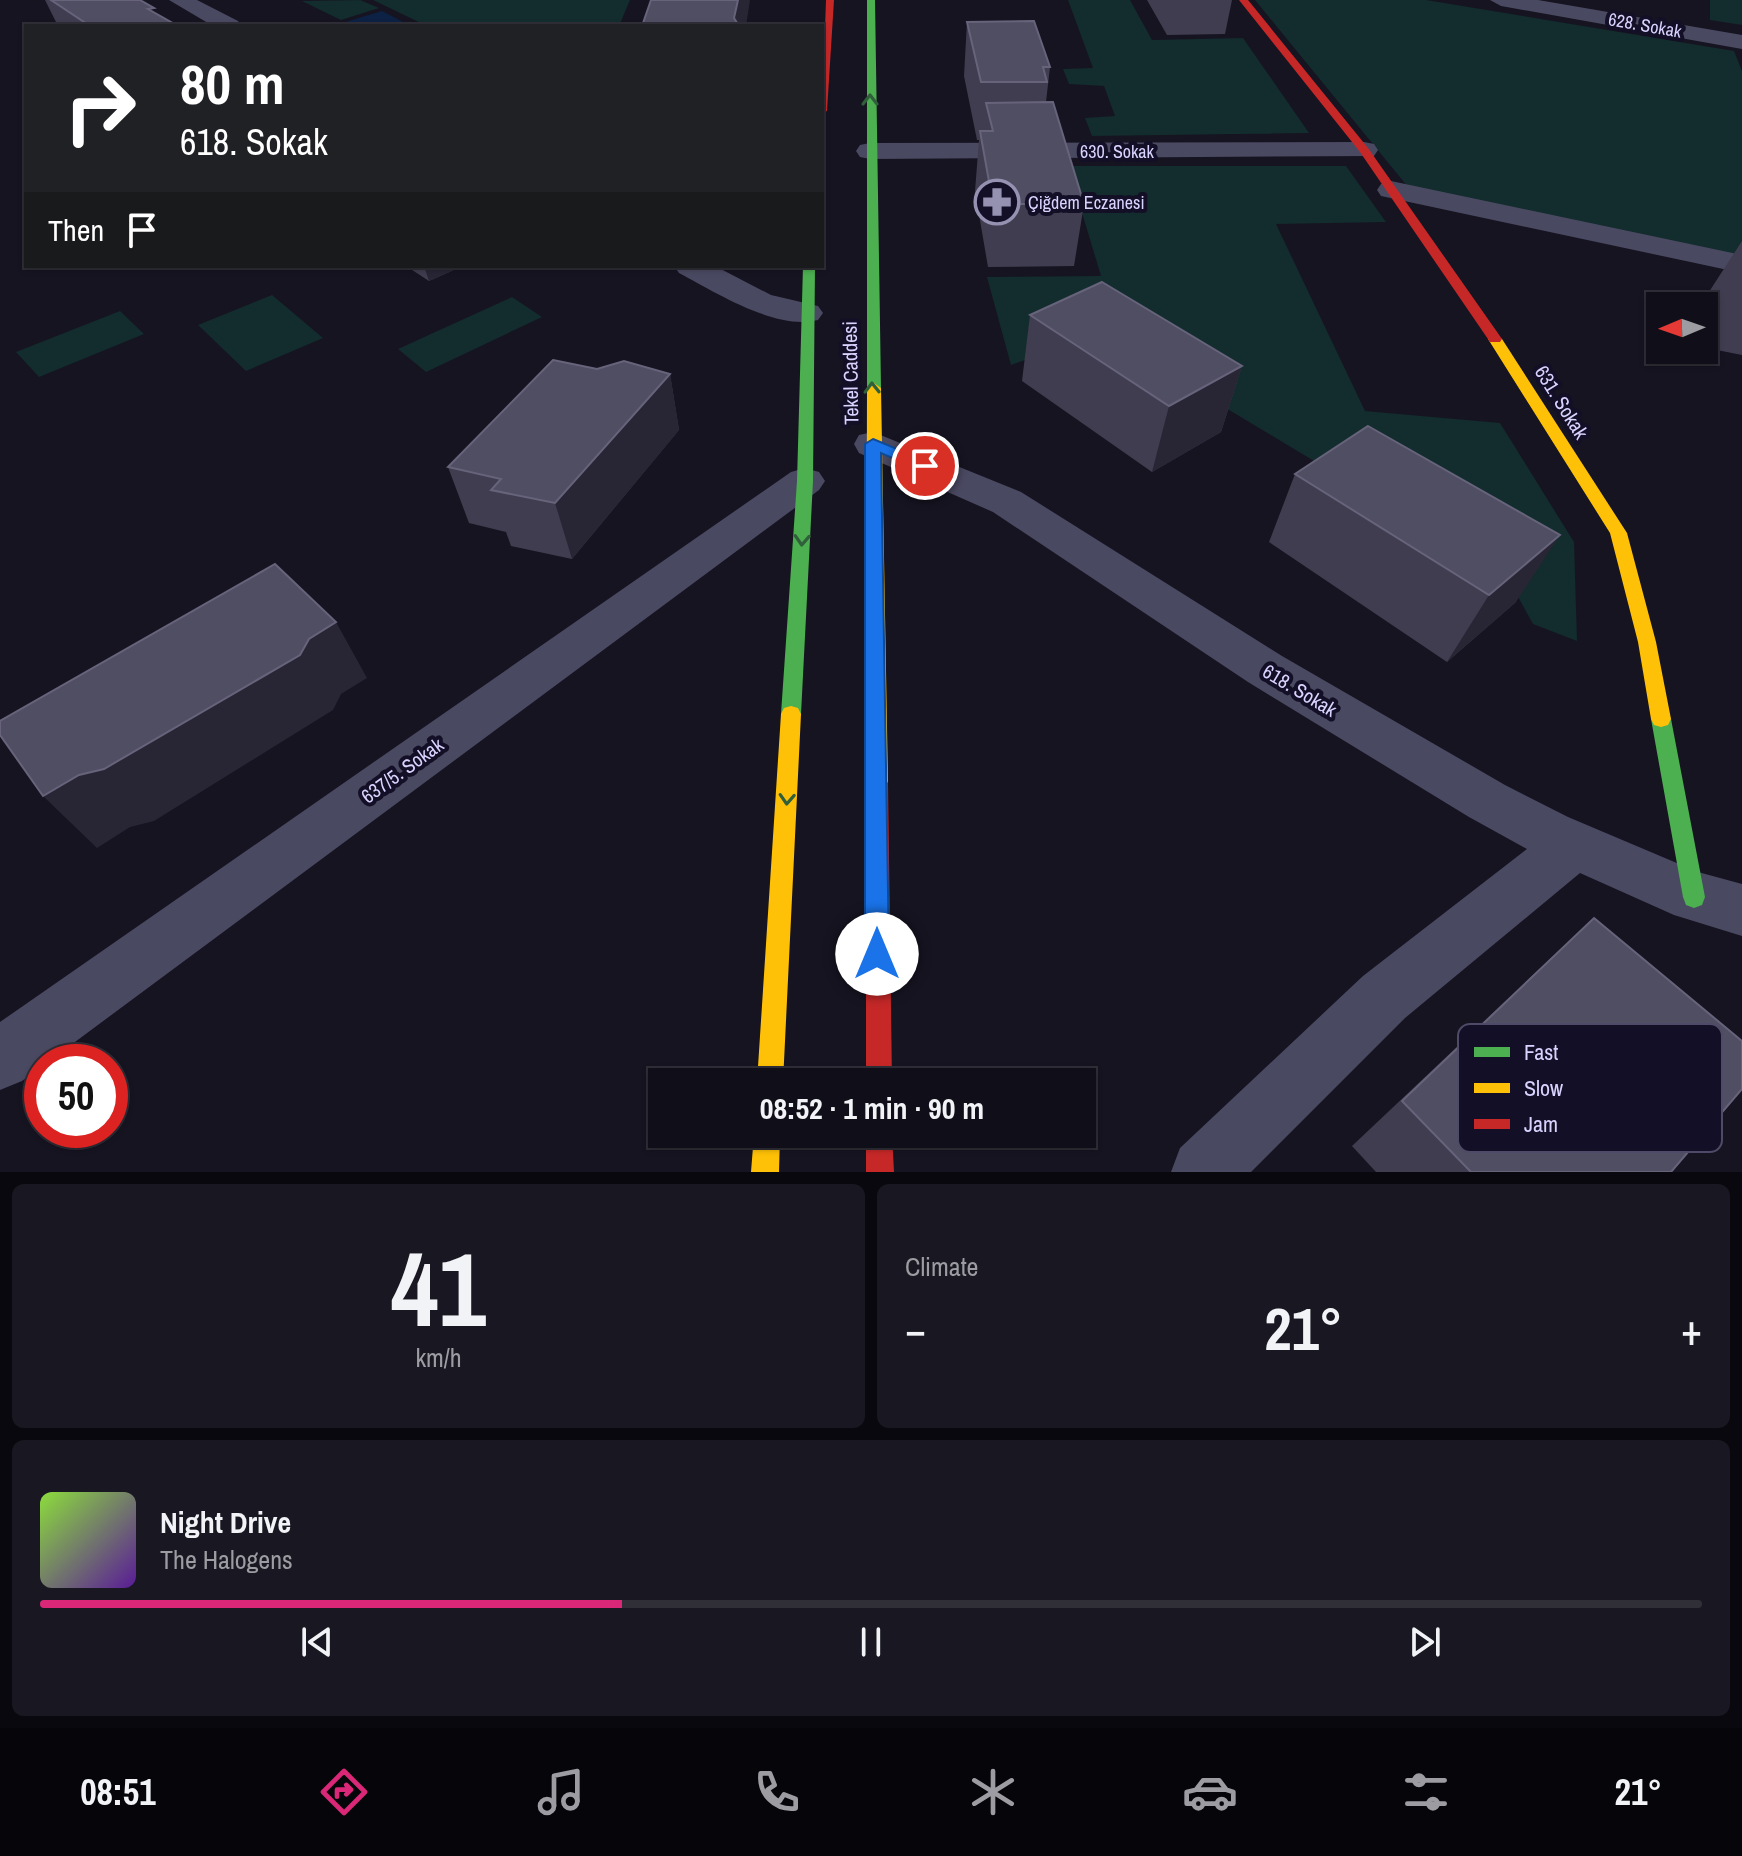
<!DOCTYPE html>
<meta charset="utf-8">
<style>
body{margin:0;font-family:"Archivo Narrow",sans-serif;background:#191822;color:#f1f3f6;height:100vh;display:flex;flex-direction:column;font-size:30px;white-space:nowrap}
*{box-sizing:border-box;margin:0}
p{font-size:26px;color:#9c9ca2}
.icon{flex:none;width:44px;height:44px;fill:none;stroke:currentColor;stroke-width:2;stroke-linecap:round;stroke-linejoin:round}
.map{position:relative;height:1172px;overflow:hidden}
.sheet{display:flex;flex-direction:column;gap:12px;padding:12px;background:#09080e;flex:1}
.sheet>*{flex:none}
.guide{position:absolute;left:24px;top:24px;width:800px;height:244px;border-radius:0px;box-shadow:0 2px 6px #0004,0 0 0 2px #302f38;background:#202124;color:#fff;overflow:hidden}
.needle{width:52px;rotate:268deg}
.controls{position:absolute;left:1646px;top:292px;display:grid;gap:16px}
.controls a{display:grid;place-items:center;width:72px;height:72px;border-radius:0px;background:#100f19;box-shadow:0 2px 6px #0004,0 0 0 2px #302f38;font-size:40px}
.speed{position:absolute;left:24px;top:1044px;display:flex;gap:16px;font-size:40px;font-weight:700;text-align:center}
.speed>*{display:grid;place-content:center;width:104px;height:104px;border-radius:50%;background:#100f19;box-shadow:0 2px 6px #0004,0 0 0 2px #302f38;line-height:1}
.speed .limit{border:12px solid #d22;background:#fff;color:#111}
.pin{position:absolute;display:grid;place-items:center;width:68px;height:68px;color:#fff;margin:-34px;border:4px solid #fff;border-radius:50%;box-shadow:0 2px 8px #0007}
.me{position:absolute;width:88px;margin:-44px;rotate:0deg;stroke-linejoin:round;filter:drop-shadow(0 0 6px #0008)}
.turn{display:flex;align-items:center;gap:28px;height:168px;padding:0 24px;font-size:36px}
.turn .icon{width:104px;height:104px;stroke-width:2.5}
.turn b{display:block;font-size:56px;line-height:68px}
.then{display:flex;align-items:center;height:76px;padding:0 24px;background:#0003;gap:16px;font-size:30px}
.big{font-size:60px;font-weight:700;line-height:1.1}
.sheet .tile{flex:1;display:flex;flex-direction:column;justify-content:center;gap:12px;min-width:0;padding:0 28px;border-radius:12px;background:#191822}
.sheet .dial{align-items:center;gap:0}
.dial b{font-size:104px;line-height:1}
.song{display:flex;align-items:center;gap:24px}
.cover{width:96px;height:96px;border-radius:12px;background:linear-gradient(135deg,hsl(90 70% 55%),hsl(270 70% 35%))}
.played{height:8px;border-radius:4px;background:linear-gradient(90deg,#db2777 35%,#302f38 35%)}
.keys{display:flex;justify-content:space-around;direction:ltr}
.heat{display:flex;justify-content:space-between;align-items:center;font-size:44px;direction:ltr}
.sheet .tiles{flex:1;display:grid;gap:12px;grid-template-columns:1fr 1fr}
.tile:last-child{grid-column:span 2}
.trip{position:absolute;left:648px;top:1068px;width:448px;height:80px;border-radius:0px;background:#100f19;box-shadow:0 2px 6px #0004,0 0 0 2px #302f38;font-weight:700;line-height:80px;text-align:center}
.menu{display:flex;height:128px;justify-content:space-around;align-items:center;background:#06060a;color:#9c9ca2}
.menu .icon{width:56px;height:56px}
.menu .selected{color:#db2777}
.menu b{font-size:36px;color:#f1f3f6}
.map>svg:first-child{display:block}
.green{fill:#132c2d}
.water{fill:#0d2144}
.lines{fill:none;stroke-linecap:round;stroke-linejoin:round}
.street{fill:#4a4962;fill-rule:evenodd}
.fast{fill:#4caf50;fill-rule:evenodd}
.slow{fill:#ffc107;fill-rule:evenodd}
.jam{fill:#c62828;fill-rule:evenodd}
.wall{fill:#403d50}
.shaded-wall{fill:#282635}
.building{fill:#504e63;stroke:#66637b;stroke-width:2}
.oneway{stroke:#305f3b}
.route{fill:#1a73e8;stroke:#114b97;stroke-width:2}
.labels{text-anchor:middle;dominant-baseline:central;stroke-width:8;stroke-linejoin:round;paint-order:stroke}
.far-street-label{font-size:18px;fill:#d9d4ff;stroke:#130f26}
.far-poi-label{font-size:18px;fill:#d9d4ff;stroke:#130f26;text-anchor:start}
.street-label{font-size:20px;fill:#d9d4ff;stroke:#130f26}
.key{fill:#130f26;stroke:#4e4a67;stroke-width:2}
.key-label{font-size:22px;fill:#d9d4ff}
</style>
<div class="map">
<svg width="1742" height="1172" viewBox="0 0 1742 1172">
<rect width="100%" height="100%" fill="#161421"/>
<path class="green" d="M 360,0 L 379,8 L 341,20 L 302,1 Z
M 373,0 L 630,0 L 619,26 L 427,26 Z
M 1068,0 L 1130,0 L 1152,40 L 1243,38 L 1309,133 L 1092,136 L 1085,118 L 1115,116 L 1104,86 L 1069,84 L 1063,69 L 1093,68 Z
M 1255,0 L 1426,0 L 1734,51 L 1742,71 L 1742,256 L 1408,187 Z
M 1710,0 L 1742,0 L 1742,25 L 1710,20 Z
M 1068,166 L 1346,166 L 1386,222 L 1276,224 L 1365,411 L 1500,423 L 1574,542 L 1577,641 L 1533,624 L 1507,577 L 1101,333 L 1011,365 L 987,277 L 1101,276 Z
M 272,295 L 323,338 L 246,371 L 198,325 Z
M 512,297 L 542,317 L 426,372 L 398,349 Z
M 120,311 L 144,334 L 39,377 L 16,352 Z"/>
<path class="water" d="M 382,11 L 411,26 L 332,26 Z"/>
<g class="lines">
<path class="street" d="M 169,0 L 197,0 L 238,21 L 241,26 L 213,26 Z
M 1490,0 L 1538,0 L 1742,35 L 1742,49 L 1501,6 Z
M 1364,142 L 1374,144 L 1378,150 L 1374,156 L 870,159 L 860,157 L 856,151 L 860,145 L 870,143 Z
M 1391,181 L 1742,255 L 1742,273 L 1381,196 L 1377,190 L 1381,184 Z
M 674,266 L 715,266 L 771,295 L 818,306 L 823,313 L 818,320 C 776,331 715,292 679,273 Z
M 873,432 L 1021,492 L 1282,656 L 1505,785 L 1568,817 L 1698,872 L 1742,884 L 1742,936 L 1674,915 L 1580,873 L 1405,1018 L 1251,1172 L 1171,1172 L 1180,1148 L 1363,976 L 1527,849 L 1469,817 L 1248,682 L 993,512 L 859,453 L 854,444 L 859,435 Z
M 805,468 L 819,472 L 825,481 L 819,490 L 48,1062 L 42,1062 L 42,1066 L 22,1081 L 0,1090 L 0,1022 L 791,472 Z"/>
<path class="fast" d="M 867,0 L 875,0 L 881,388 L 874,393 L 867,388 Z
M 803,266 L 815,266 L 813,481 L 801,714 L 798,720 L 791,722 L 784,720 L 781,714 L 797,481 Z
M 1661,711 L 1668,713 L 1671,719 L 1705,897 L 1702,905 L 1694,908 L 1686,905 L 1683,897 L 1651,719 L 1654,713 Z"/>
<path class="slow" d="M 1495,335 L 1502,339 L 1627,533 L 1656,642 L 1671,719 L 1668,725 L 1661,727 L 1654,725 L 1651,719 L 1638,642 L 1610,533 L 1488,339 Z
M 874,383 L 881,388 L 888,783 L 884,789 L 877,792 L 870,789 L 866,783 L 867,388 Z
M 791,706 L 798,708 L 801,714 L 783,1082 L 757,1082 L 781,714 L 784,708 Z
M 754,1134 L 780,1134 L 779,1172 L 751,1172 Z"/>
<path class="jam" d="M 826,0 L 834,0 L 827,111 L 822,114 Z
M 1239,0 L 1248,0 L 1368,148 L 1502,339 L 1500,342 L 1490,342 L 1360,152 Z
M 877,774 L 884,777 L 888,783 L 892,1082 L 866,1082 L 866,783 L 870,777 Z
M 866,1134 L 892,1134 L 894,1172 L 866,1172 Z"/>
</g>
<path class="wall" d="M 45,0 L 140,0 L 156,14 L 178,26 L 58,26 Z
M 1147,0 L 1232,0 L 1225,34 L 1167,35 Z
M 967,22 L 1050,67 L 1046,102 L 1084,204 L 1074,266 L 988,267 L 975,191 L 979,140 L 977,140 L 964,76 Z
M 1742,241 L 1742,355 L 1712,349 L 1705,298 Z
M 406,266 L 463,266 L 429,281 Z
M 1030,315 L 1242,366 L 1221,432 L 1152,472 L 1022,381 Z
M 597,369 L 670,374 L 679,430 L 572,559 L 511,546 L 506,532 L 469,523 L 448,467 Z
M 1295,474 L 1516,602 L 1447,662 L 1269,542 Z
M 1594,918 L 1671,1172 L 1376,1172 L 1352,1146 L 1533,975 Z"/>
<path class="shaded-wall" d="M 738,0 L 750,0 L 746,26 L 735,26 L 734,18 Z
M 424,266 L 463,266 L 429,281 Z
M 1242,366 L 1221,432 L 1152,472 L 1169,406 Z
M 670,374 L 679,430 L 572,559 L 555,503 Z
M 1560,535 L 1516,602 L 1447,662 L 1489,595 Z
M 336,622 L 367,678 L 341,694 L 333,710 L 154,821 L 130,827 L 97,848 L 43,796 Z"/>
<path class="building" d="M 51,0 L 140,0 L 154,8 L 148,9 L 178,26 L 90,26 Z
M 651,0 L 738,0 L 734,18 L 739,26 L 642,26 Z
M 1034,21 L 1050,67 L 1043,67 L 1047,82 L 981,82 L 967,22 Z
M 1053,102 L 1084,204 L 993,204 L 980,131 L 993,131 L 986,103 Z
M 1102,282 L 1242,366 L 1169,406 L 1030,315 Z
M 553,360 L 597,369 L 624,361 L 670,374 L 555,503 L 491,490 L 501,479 L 448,467 Z
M 1368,426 L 1560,535 L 1489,595 L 1295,474 Z
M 275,564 L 336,622 L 309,639 L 300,655 L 104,769 L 79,775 L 43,796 L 0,735 L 0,721 Z
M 1594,918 L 1742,1041 L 1742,1089 L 1671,1172 L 1471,1172 L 1402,1101 Z"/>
<defs><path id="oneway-chevron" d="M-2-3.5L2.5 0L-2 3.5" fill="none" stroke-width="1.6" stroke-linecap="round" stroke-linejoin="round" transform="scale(2)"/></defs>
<g class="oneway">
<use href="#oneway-chevron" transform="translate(870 100) rotate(-90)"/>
<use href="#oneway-chevron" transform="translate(872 388) rotate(-91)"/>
<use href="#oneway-chevron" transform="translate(802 540) rotate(93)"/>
<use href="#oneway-chevron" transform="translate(787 799) rotate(93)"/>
</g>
<path class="route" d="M 873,439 L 931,463 L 934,466 L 925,472 L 881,453 L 889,954 L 886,963 L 877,966 L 869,963 L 865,954 L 865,444 Z"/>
<defs>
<g id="pharmacy-ring" transform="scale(2.3)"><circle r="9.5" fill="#130f26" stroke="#9591b1" stroke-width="1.5"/><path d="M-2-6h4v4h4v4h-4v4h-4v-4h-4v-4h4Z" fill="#9591b1"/></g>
</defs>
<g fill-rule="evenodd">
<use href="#pharmacy-ring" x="997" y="202"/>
</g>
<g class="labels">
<g class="far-street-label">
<text transform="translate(1645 25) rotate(10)">628. Sokak</text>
<text x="1117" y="151">630. Sokak</text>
</g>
<g class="far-poi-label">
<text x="1028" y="202">Çiğdem Eczanesi</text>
</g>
<g class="street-label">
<text transform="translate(850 373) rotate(-91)">Tekel Caddesi</text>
<text transform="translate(1562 402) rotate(58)">631. Sokak</text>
<text transform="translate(1300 690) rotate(31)">618. Sokak</text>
<text transform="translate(402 770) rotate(-36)">637/5. Sokak</text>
</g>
</g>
<rect x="1458" y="1024" width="264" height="128" rx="12" class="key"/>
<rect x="1474" y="1047" width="36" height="10" fill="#4caf50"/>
<rect x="1474" y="1083" width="36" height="10" fill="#ffc107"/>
<rect x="1474" y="1119" width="36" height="10" fill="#c62828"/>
<g class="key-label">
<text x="1524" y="1060">Fast</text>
<text x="1524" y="1096">Slow</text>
<text x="1524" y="1132">Jam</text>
</g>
</svg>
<div class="controls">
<a><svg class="needle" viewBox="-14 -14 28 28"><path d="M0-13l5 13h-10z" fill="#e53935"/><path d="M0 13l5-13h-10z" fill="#9c9ca2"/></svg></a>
</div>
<div class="speed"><div class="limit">50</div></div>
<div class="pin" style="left:925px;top:466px;background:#d93025"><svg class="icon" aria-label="arrive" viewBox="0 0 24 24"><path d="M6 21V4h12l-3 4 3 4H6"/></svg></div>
<svg class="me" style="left:877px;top:954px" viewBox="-20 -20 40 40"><circle r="19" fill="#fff"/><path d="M0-13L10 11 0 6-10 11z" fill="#1a73e8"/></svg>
<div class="trip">08:52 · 1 min · 90 m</div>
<div class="guide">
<div class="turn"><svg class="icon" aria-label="right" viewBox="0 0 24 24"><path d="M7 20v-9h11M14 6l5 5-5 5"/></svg><div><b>80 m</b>618. Sokak</div></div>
<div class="then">Then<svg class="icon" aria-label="arrive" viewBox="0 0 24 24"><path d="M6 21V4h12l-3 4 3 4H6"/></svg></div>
</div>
</div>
<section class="sheet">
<div class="tiles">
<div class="tile dial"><b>41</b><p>km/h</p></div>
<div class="tile"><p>Climate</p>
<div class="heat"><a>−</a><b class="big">21°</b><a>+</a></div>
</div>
<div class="tile">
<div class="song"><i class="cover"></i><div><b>Night Drive</b><p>The Halogens</p></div></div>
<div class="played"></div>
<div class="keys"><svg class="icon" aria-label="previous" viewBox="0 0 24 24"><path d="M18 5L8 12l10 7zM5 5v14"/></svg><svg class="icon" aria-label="pause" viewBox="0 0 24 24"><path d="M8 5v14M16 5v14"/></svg><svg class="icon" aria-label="next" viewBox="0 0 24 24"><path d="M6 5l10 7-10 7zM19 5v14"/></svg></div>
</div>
</div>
</section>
<nav class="menu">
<b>08:51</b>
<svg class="icon selected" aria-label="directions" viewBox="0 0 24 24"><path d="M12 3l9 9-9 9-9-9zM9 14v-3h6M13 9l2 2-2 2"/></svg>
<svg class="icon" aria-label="music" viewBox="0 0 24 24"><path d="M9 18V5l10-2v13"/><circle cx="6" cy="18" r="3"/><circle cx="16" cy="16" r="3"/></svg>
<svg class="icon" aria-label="phone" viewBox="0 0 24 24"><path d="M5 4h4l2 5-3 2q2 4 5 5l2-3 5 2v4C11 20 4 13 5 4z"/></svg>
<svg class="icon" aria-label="climate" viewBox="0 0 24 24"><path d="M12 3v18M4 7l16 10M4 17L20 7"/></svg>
<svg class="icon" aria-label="car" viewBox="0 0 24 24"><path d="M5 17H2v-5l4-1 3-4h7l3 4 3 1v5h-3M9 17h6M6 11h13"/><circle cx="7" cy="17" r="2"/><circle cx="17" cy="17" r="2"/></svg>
<svg class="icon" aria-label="filters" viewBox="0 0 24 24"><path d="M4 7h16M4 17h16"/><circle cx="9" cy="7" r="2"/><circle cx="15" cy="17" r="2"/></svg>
<b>21°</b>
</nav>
